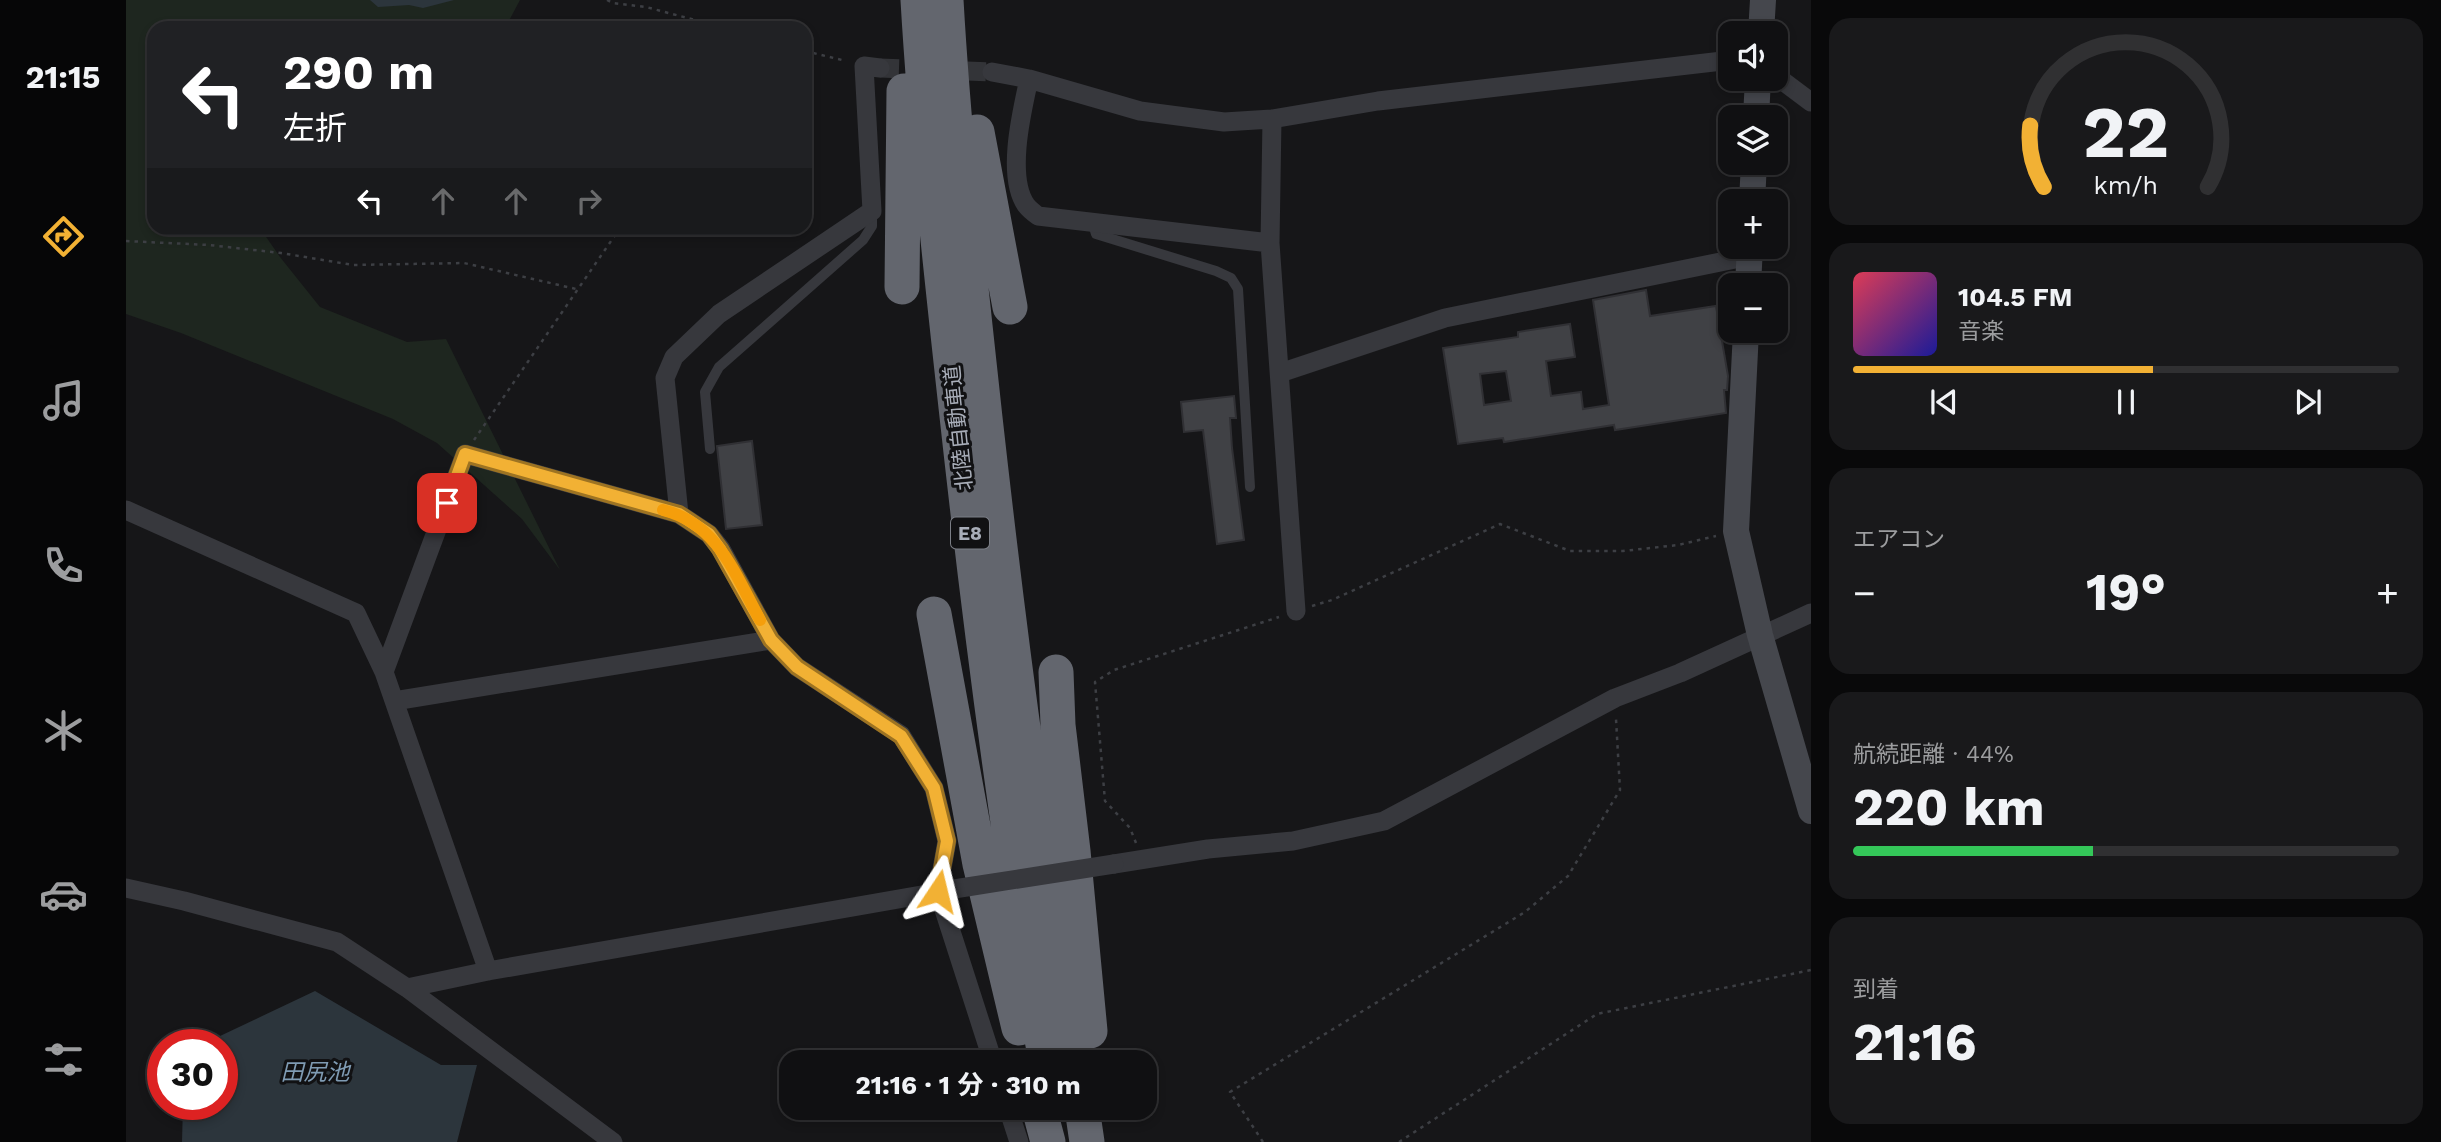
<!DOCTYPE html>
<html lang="ja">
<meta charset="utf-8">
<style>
body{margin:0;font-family:"Work Sans","Noto Sans JP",sans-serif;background:#19191b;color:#f1f3f6;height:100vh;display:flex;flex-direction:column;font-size:26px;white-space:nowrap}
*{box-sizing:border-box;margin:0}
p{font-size:23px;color:#9c9d9f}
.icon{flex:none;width:38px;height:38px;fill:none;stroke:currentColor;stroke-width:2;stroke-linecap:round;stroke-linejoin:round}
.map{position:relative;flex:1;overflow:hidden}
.sheet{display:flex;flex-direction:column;gap:18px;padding:18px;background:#09090a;width:630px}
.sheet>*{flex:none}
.banner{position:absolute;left:21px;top:21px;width:665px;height:214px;border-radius:21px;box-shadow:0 4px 10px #0003,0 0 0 2px #303032;background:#202124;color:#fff;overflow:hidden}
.controls{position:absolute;left:1592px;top:21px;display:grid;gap:14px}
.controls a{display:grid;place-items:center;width:70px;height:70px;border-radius:14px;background:#101012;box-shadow:0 4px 10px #0003,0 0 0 2px #303032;font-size:35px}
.speed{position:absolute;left:21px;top:1029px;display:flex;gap:14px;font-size:35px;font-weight:700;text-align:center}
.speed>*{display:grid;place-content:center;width:91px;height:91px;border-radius:50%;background:#101012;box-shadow:0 4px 10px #0003,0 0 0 2px #303032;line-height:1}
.speed .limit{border:10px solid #d22;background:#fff;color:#111}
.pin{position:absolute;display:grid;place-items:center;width:60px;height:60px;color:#fff;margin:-30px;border-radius:14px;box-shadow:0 4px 10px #0006}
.me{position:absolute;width:77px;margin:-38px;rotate:10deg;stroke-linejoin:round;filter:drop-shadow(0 0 5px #0008)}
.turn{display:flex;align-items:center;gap:24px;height:147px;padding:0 21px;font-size:32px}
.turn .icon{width:91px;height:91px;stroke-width:2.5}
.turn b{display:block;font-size:49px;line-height:60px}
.lanes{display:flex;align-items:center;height:66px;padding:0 21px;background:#0003;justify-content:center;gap:35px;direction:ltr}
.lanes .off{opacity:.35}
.big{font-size:52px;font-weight:700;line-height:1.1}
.sheet .widget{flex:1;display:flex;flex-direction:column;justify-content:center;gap:10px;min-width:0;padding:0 24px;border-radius:21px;background:#19191b}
.sheet .dial{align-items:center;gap:0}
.dial svg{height:182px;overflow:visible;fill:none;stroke:#303032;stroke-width:7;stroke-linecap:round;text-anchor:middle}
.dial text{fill:#f1f3f6;stroke:none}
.song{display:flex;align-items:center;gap:21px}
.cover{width:84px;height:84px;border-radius:10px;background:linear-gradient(135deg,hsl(350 70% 55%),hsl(240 70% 35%))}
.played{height:7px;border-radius:4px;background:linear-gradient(90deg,#f2b134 55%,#303032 55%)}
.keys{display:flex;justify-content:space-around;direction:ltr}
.heat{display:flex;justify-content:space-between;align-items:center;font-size:38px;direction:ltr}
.charge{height:10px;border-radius:5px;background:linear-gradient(90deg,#34c759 44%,#303032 0)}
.trip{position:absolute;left:653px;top:1050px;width:378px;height:70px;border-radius:21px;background:#101012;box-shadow:0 4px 10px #0003,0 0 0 2px #303032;font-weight:700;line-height:70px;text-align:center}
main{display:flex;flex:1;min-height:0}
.tabs{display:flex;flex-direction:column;width:126px;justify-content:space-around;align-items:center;background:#060607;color:#9c9d9f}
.tabs .icon{width:49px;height:49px}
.tabs .active{color:#f2b134}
.tabs b{font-size:32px;color:#f1f3f6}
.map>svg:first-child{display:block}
.green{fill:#1e261f}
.water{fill:#2c353c}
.building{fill:#404145;stroke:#303034;stroke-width:2;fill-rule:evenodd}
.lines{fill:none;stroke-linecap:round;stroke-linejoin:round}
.street-tunnel{stroke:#333438;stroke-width:19;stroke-dasharray:19 10;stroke-linecap:butt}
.path{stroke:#3d3f44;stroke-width:2.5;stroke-dasharray:3.5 5;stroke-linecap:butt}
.lane{stroke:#37383d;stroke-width:10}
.street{stroke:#37383d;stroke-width:19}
.secondary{stroke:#45474d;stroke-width:26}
.highway{stroke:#63666e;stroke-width:35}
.street-bridge{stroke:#37383d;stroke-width:19}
.route-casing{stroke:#9d7322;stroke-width:18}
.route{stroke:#f2b134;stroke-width:12}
.slow{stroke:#f59e0b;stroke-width:12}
.labels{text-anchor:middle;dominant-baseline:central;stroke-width:6;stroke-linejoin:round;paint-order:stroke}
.shield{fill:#111113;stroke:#7b7e86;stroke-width:2}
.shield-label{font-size:19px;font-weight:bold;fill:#a8adb8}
.street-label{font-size:21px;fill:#a8adb8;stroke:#111113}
.water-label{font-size:23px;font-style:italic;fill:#7f9bb3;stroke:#111113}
</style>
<main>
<nav class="tabs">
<b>21:15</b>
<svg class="icon active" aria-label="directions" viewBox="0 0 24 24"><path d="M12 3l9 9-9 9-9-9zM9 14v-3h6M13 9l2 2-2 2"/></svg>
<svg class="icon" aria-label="music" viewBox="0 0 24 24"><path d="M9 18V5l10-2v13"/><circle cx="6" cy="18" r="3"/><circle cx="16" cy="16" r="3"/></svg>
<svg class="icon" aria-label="phone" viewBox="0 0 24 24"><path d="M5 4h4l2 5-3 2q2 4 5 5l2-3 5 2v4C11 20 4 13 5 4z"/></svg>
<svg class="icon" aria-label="climate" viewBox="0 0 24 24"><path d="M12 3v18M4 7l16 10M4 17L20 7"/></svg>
<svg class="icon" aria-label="car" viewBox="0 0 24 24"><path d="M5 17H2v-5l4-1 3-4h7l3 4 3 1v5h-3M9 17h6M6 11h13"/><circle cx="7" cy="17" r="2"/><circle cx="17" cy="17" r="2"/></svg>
<svg class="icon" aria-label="filters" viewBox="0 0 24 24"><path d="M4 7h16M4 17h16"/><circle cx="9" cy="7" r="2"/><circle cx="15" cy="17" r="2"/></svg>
</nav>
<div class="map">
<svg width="1685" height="1142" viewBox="0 0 1685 1142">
<rect width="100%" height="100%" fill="#161618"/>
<path class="green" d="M 0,0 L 394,0 L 379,28 L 28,28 L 28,228 L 134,228 L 154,257 L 194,307 L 281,342 L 320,339 L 434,570 L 396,519 L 311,443 L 267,419 L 55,333 L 0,314 Z"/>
<path class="water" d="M 244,0 L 328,0 L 297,8 L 283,5 L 252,7 Z
M 189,991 L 315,1065 L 351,1065 L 331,1142 L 56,1142 L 57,1104 L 96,1104 L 96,1045 L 75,1045 Z"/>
<path class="building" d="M 1520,290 L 1524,316 L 1590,306 L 1602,376 L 1601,390 L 1598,390 L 1600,413 L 1489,430 L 1488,425 L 1378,442 L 1377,438 L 1332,444 L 1317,348 L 1392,337 L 1392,332 L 1444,324 L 1449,357 L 1420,361 L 1425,396 L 1455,392 L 1457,409 L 1483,405 L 1467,300 ZM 1380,371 L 1385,401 L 1358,405 L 1354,374 Z
M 1108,396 L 1110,418 L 1104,418 L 1106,448 L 1118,540 L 1091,544 L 1077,430 L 1058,432 L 1055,402 Z
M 626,441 L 636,525 L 600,529 L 591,446 Z"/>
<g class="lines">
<path class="street-tunnel" d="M 754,68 L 866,72"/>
<path class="path" d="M 481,0 L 487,3 L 520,7 L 599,28
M 679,51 L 720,61
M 0,241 L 83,245 L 155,253 L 227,265 L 338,263 L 450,289
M 348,440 L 494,228
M 1186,606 L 1206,600 L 1374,524 L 1444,551 L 1497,551 L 1552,545 L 1590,536
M 1010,843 L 1004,828 L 979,801 L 969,682 L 988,670 L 1153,617
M 1137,1142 L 1104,1092 L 1399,912 L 1442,876 L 1494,790 L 1490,719
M 1273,1142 L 1471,1014 L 1685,970"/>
<path class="lane" d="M 967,224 L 970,234 L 1090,271 L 1105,278 L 1112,289 L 1124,487
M 584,449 L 579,392 L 593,367 L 737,240 L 746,226 L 746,211"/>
<path class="street" d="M 866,72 L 903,79 L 1014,111 L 1098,122 L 1146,119 L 1252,101 L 1605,60
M 1650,76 L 1685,102
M 903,79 C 896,111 880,176 900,205 C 903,209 908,213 912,216 L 1144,243
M 1146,119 L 1144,243 L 1170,611
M 1154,373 L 1319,318 L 1624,256
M 0,510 L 230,613 L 258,672 L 362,971
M 553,514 L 539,378 L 548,357 L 593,314 L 746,211 L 738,66 L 754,68
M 258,672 L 339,454 L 553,514 L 583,534 L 595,549 L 645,640 L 671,667 L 775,735 L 808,788 L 821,841 L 812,891 L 867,1062
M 268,701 L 645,640
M 988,864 L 1082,849 L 1167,841 L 1258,821 L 1489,698 L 1554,673 L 1685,613
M 0,888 L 58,901 L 211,942 L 281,988 L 487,1142
M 281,988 L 362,971 L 824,890
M 882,1108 L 893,1142"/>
<path class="secondary" d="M 1635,33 L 1637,0
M 1630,117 L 1632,79
M 1626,201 L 1628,163
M 1622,285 L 1624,247
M 1620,331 L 1610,531 L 1634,635 L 1685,811"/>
<path class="highway" d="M 792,0 C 800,136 815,271 830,407 C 854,626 882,845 920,1062
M 820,0 C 828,140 844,279 859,418 C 883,633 911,849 948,1062
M 851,132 L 884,307
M 776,287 L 778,91
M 808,614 L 854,864 L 893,1028
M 930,672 L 932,725 L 947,851 L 964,1031
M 913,1108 L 922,1142
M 956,1108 L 961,1142"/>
<path class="street-bridge" d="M 828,889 L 988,864"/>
</g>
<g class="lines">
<g class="route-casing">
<path id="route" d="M 321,503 L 339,454 L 553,514 L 583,534 L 594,549 L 645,640 L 671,667 L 775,736 L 808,788 L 821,841 L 812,891"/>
</g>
<use href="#route" class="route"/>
<path class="slow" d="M 537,510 C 592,524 609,574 634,620"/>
</g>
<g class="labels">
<rect class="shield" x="825" y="517.5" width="38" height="31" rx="5"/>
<g class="shield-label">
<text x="844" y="533">E8</text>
</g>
<g class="street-label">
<text transform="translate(832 428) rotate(-96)">北陸自動車道</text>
</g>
<g class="water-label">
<text x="189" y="1072">田尻池</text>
</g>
</g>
</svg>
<div class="controls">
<a><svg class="icon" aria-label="sound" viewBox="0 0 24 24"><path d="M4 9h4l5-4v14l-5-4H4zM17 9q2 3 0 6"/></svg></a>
<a><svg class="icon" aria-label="layers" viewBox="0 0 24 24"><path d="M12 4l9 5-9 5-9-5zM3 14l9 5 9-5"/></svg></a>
<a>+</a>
<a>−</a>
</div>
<div class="speed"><div class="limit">30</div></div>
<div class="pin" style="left:321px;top:503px;background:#d93025"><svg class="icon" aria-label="arrive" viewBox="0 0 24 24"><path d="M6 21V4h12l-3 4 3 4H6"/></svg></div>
<svg class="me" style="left:812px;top:891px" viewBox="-20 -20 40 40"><path d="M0-17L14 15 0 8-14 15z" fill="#f2b134" stroke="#fff" stroke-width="4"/></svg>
<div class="trip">21:16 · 1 分 · 310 m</div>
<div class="banner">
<div class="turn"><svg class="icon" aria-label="left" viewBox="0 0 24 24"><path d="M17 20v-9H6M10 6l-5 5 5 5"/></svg><div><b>290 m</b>左折</div></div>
<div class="lanes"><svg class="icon" aria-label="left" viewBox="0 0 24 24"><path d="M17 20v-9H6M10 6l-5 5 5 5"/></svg><svg class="icon off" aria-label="ahead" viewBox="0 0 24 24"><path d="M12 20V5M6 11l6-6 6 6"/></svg><svg class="icon off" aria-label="ahead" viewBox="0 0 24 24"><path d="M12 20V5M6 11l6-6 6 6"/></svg><svg class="icon off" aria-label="right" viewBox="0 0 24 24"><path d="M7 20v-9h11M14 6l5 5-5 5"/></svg></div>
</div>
</div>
<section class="sheet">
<div class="widget dial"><svg viewBox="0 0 100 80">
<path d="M14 69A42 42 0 1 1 86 69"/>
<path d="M14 69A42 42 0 0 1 8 42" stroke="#f2b134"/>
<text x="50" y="56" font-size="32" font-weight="700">22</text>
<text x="50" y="72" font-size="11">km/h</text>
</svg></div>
<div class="widget">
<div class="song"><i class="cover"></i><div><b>104.5 FM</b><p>音楽</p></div></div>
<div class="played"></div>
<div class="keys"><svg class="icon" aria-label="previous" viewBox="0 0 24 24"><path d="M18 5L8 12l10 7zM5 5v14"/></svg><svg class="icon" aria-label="pause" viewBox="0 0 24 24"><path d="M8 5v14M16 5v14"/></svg><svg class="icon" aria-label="next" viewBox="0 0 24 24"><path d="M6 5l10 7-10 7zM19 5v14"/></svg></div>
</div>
<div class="widget"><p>エアコン</p>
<div class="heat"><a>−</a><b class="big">19°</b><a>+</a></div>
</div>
<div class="widget"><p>航続距離 · 44%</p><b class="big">220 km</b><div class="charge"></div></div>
<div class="widget"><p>到着</p><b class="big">21:16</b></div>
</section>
</main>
